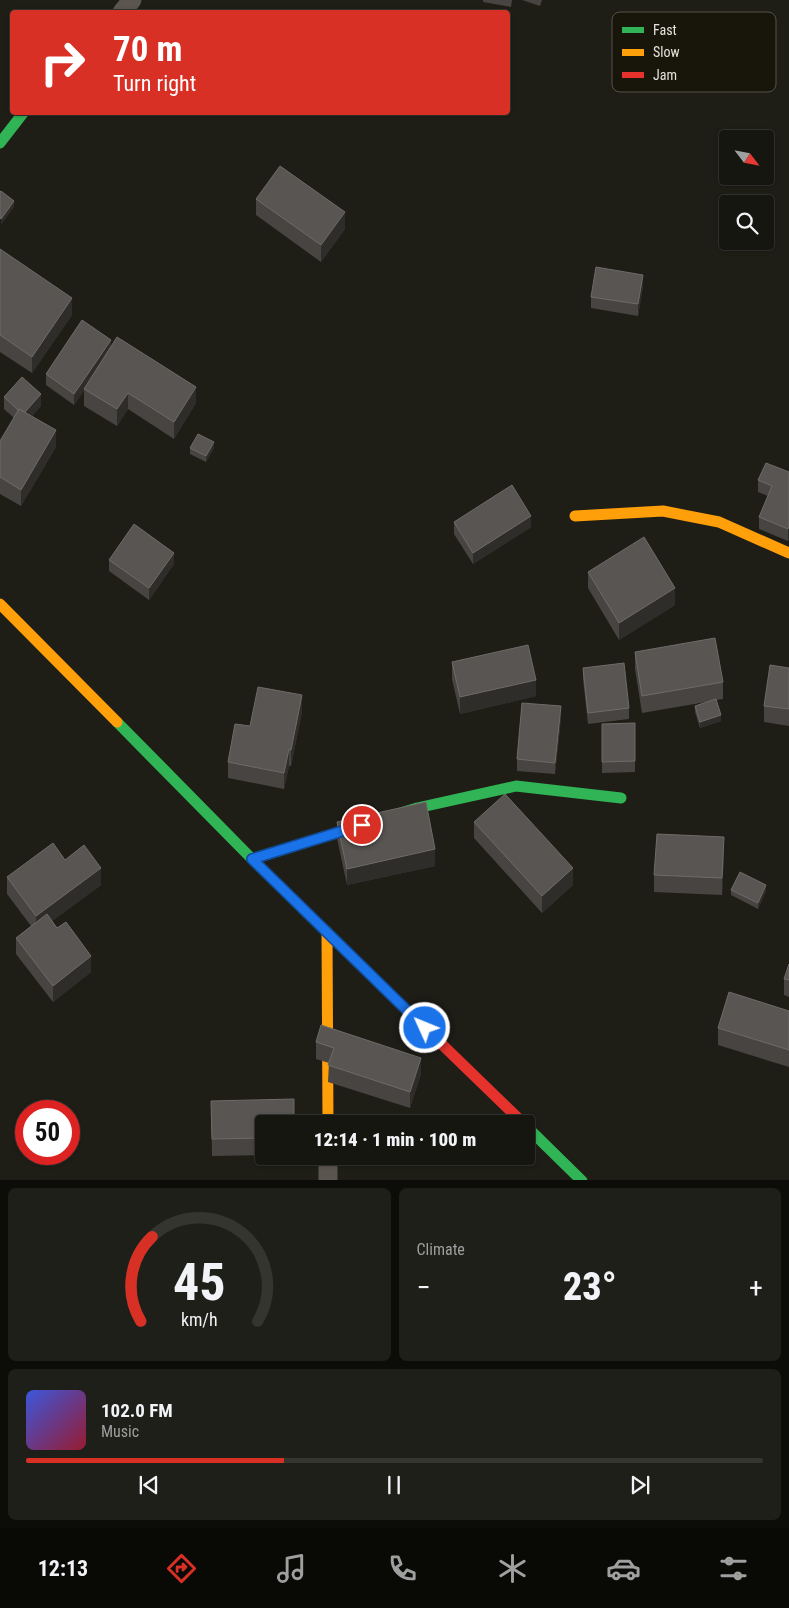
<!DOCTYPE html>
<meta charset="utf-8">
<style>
body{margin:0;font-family:"Roboto Condensed",sans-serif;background:#1f1f19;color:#f1f3f6;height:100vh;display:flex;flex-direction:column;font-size:19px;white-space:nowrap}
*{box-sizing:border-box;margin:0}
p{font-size:16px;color:#9e9f9f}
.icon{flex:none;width:28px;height:28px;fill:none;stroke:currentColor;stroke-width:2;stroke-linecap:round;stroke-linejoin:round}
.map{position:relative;height:1180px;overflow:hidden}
.side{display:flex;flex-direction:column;gap:8px;padding:8px;background:#0c0c09;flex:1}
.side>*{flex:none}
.guide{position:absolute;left:10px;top:10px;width:500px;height:105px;border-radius:5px;box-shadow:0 1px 4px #0004,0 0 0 1px #353530;background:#d93025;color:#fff;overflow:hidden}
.needle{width:32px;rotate:122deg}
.controls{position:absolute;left:719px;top:130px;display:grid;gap:10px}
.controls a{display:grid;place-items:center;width:55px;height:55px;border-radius:5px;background:#161610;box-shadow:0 1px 4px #0004,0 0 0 1px #353530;font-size:25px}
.speed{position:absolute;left:15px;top:1100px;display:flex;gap:10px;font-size:25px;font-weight:700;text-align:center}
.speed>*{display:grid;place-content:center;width:65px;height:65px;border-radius:50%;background:#161610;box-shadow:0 1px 4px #0004,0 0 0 1px #353530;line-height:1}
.speed .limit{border:8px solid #d22;background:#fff;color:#111}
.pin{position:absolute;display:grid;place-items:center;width:42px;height:42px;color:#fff;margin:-21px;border:2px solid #fff;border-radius:50%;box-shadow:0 1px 5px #0007}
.me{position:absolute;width:55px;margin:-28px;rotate:314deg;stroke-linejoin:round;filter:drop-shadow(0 0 4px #0008)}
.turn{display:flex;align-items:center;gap:18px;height:105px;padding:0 20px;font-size:22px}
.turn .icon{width:65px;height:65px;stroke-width:2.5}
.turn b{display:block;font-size:35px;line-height:42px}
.big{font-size:38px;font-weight:800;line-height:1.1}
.side .tile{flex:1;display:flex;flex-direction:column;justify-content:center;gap:8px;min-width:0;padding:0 18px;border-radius:8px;background:#1f1f19}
.side .dial{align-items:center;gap:0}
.dial svg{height:130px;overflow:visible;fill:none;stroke:#353530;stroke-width:7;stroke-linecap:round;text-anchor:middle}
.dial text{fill:#f1f3f6;stroke:none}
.song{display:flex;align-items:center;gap:15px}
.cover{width:60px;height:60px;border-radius:8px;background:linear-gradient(135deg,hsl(230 70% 55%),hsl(350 70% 35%))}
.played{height:5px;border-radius:2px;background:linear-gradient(90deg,#d93025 35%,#353530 35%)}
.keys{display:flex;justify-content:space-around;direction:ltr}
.heat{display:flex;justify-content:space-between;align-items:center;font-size:28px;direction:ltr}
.side .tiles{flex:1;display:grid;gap:8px;grid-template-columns:1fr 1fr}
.tile:last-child{grid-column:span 2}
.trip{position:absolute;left:255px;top:1115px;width:280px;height:50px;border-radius:5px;background:#161610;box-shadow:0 1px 4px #0004,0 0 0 1px #353530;font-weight:800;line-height:50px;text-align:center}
.menu{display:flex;height:80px;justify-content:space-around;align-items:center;background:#090906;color:#9e9f9f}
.menu .icon{width:35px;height:35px}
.menu .on{color:#d93025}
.menu b{font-size:22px;color:#f1f3f6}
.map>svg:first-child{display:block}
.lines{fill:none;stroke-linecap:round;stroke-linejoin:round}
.street{stroke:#5a554e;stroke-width:19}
.fast{stroke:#30b455;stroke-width:11}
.slow{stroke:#ff9f0a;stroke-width:11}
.jam{stroke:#e5322d;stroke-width:11}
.wall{fill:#474442}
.shaded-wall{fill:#2f2d2a}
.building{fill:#585553;stroke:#6e6b68}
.route-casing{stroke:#114b97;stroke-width:12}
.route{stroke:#1a73e8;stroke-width:9}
.key{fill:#18150a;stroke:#555248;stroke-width:1}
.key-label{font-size:14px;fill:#e4e2da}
</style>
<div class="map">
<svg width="789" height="1181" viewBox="0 0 789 1181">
<rect width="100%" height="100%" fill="#1e1d16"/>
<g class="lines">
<path class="street" d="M 122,12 L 132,0
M 328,1156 L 328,1181"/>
<path class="fast" d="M 0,143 L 24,112
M 117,722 L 252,859 L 389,993
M 252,859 L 417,808 L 516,786 L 621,798
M 526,1126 L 582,1181"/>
<path class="slow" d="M 575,516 L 663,511 L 719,522 L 789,553
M 0,604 L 117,722
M 327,932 L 328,1124"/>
<path class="jam" d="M 389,993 L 524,1124"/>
</g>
<path class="wall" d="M 483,0 L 512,0 L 511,7 L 483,2 Z
M 522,0 L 542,0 L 540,6 Z
M 256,199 L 345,229 L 321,262 L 256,215 Z
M 0,249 L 72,315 L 32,373 L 0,352 Z
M 643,286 L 638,316 L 591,308 L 591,297 Z
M 111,348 L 196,403 L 174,439 L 128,409 L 117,426 L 84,406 L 84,390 L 74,405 L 46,385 L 46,374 Z
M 4,397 L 41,406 L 32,416 L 56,447 L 21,506 L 0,494 L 0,441 L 14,418 L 4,409 Z
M 190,448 L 214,448 L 206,462 L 190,454 Z
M 789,472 L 789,538 L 788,541 L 759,529 L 759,517 L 768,496 L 758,492 L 758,480 Z
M 454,522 L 531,527 L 473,564 L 454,534 Z
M 109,560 L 174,564 L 149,600 L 109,571 Z
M 588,572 L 675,605 L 619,640 L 588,588 Z
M 635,652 L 723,682 L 723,699 L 716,700 L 721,721 L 700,728 L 695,712 L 695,706 L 712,701 L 642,713 L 635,669 Z
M 452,662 L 536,696 L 460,714 L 452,679 Z
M 583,668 L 629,708 L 629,719 L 588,724 L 583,679 Z
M 789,668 L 789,726 L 764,722 L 764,706 Z
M 302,712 L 291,766 L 289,766 L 284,789 L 228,778 L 228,762 L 250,726 Z
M 561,718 L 555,774 L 517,771 L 517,759 Z
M 635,723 L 635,772 L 602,773 L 602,724 Z
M 337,822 L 435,866 L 347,885 L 337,838 Z
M 474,822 L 573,885 L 542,913 L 474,838 Z
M 724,854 L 722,895 L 654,892 L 654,875 Z
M 65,860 L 101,885 L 52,921 L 91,972 L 53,1002 L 16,954 L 16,938 L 31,926 L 7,894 L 7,877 Z
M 731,890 L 766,891 L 758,909 L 731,895 Z
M 789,964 L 789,997 L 784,995 L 784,979 Z
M 789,1011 L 789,1067 L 718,1045 L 718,1028 Z
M 316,1042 L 421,1074 L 410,1108 L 328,1082 L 329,1063 L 316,1059 Z
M 211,1101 L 264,1124 L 264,1155 L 212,1156 Z"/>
<path class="shaded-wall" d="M 14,201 L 14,207 L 1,225 L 1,219 Z
M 345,212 L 345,229 L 321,262 L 321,245 Z
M 643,275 L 643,286 L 638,316 L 638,304 Z
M 72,298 L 72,315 L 32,373 L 32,357 Z
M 111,340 L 111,352 L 74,405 L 74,394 Z
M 196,387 L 196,403 L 174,439 L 174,422 Z
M 128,393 L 128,409 L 117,426 L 117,409 Z
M 41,394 L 41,406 L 23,426 L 23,415 Z
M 56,430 L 56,447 L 21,506 L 21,490 Z
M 214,442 L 214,448 L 206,462 L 206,456 Z
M 531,516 L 531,527 L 473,564 L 473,553 Z
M 789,526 L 789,538 L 788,541 L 788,529 Z
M 174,553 L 174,564 L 149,600 L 149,588 Z
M 675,588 L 675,605 L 619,640 L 619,623 Z
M 536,680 L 536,696 L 460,714 L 460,697 Z
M 302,695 L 302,712 L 291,766 L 291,750 Z
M 561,706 L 561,718 L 555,774 L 555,763 Z
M 721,715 L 721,721 L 700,728 L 700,722 Z
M 289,749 L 289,766 L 284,789 L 284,773 Z
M 724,837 L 724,854 L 722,895 L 722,878 Z
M 435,849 L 435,866 L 347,885 L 347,869 Z
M 101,868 L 101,885 L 36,933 L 36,916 Z
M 573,868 L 573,885 L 542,913 L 542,896 Z
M 766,885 L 766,891 L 758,909 L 758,903 Z
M 91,956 L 91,972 L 53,1002 L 53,986 Z
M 421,1058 L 421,1074 L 410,1108 L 410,1092 Z"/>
<path class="building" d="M 280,166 L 345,212 L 321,245 L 256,199 Z
M 1,191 L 14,201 L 1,219 L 0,218 L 0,192 Z
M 0,249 L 72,298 L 32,357 L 0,335 Z
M 596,267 L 643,275 L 638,304 L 591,297 Z
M 82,320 L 111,340 L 74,394 L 46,374 Z
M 117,337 L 196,387 L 174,422 L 128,393 L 117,409 L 84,389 Z
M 22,377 L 41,394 L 25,412 L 19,409 L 18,410 L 4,397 Z
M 19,409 L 56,430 L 21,490 L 0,477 L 0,441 Z
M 198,434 L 214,442 L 206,456 L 190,448 Z
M 766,463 L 789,472 L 789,526 L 788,529 L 759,517 L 772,486 L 758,480 Z
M 512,485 L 531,516 L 473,553 L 454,522 Z
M 134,524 L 174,553 L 149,588 L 109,560 Z
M 644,537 L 675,588 L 619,623 L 588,572 Z
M 715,638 L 723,682 L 642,696 L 635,652 Z
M 528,645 L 536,680 L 460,697 L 452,662 Z
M 624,663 L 629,708 L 588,713 L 583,668 Z
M 770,665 L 789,668 L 789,709 L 764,706 Z
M 258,687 L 302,695 L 291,750 L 289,749 L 284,773 L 228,762 L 235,724 L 250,726 Z
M 716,699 L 721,715 L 700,722 L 695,706 Z
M 522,703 L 561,706 L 555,763 L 517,759 Z
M 635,723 L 635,761 L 602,762 L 602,724 Z
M 505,794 L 573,868 L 542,896 L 474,822 Z
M 426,802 L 435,849 L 347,869 L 337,822 Z
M 657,834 L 724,837 L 722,878 L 654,875 Z
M 53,843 L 65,860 L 84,845 L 101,868 L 36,916 L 7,877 Z
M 740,872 L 766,885 L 758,903 L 731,890 Z
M 47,914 L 57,928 L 66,922 L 91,956 L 53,986 L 16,938 Z
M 789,964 L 789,980 L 784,979 Z
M 729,992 L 789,1011 L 789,1050 L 718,1028 Z
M 321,1025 L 421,1058 L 410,1092 L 328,1065 L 334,1048 L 316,1042 Z
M 294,1099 L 294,1124 L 264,1124 L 264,1138 L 212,1139 L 211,1101 Z"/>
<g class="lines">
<g class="route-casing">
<path id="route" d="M 362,825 L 252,859 L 425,1028"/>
</g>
<use href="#route" class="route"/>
</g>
<rect x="612" y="12" width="164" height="80" rx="8" class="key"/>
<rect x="622" y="27" width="22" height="6" fill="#30b455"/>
<rect x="622" y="49" width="22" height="7" fill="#ff9f0a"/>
<rect x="622" y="72" width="22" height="6" fill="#e5322d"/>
<g class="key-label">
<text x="653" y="35">Fast</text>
<text x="653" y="57">Slow</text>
<text x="653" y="80">Jam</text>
</g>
</svg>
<div class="controls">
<a><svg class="needle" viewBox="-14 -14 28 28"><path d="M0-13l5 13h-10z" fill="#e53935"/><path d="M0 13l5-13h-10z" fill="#9e9f9f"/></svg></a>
<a><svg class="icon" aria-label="search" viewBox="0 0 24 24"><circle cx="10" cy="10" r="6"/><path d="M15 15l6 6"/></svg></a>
</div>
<div class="speed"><div class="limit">50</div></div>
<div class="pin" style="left:362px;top:825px;background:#d93025"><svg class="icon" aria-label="arrive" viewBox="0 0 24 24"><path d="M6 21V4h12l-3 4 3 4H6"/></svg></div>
<svg class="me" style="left:425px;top:1028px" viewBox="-20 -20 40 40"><circle r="17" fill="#1a73e8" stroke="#fff" stroke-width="3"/><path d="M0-11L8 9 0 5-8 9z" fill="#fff"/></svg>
<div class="trip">12:14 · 1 min · 100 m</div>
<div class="guide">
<div class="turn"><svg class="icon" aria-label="right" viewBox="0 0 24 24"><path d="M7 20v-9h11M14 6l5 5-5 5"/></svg><div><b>70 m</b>Turn right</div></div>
</div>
</div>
<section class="side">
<div class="tiles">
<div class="tile dial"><svg viewBox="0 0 100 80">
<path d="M14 69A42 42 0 1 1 86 69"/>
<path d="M14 69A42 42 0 0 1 21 17" stroke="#d93025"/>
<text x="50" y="56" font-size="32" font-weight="700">45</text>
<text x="50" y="72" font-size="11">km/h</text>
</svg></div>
<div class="tile"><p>Climate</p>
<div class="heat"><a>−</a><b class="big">23°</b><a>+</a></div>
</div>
<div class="tile">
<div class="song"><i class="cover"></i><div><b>102.0 FM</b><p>Music</p></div></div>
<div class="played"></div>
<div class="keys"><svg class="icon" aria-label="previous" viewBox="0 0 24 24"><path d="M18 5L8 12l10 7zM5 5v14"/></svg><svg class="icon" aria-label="pause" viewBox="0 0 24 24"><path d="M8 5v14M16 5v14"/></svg><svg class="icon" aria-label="next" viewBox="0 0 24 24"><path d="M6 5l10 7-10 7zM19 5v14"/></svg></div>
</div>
</div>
</section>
<nav class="menu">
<b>12:13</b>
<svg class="icon on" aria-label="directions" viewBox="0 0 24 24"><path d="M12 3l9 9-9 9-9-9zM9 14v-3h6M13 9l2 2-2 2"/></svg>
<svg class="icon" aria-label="music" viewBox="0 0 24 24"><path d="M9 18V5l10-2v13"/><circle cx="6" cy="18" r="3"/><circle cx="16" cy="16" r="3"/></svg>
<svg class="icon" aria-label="phone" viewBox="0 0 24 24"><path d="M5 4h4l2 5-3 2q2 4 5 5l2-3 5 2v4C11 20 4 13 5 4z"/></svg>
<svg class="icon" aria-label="climate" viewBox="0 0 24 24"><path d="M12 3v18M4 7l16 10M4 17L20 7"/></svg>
<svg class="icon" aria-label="car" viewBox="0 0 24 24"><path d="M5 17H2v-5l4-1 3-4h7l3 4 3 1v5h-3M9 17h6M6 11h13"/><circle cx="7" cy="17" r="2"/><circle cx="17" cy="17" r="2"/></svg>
<svg class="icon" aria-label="filters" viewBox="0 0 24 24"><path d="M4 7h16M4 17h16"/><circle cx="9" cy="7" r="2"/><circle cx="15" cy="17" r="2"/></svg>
</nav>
